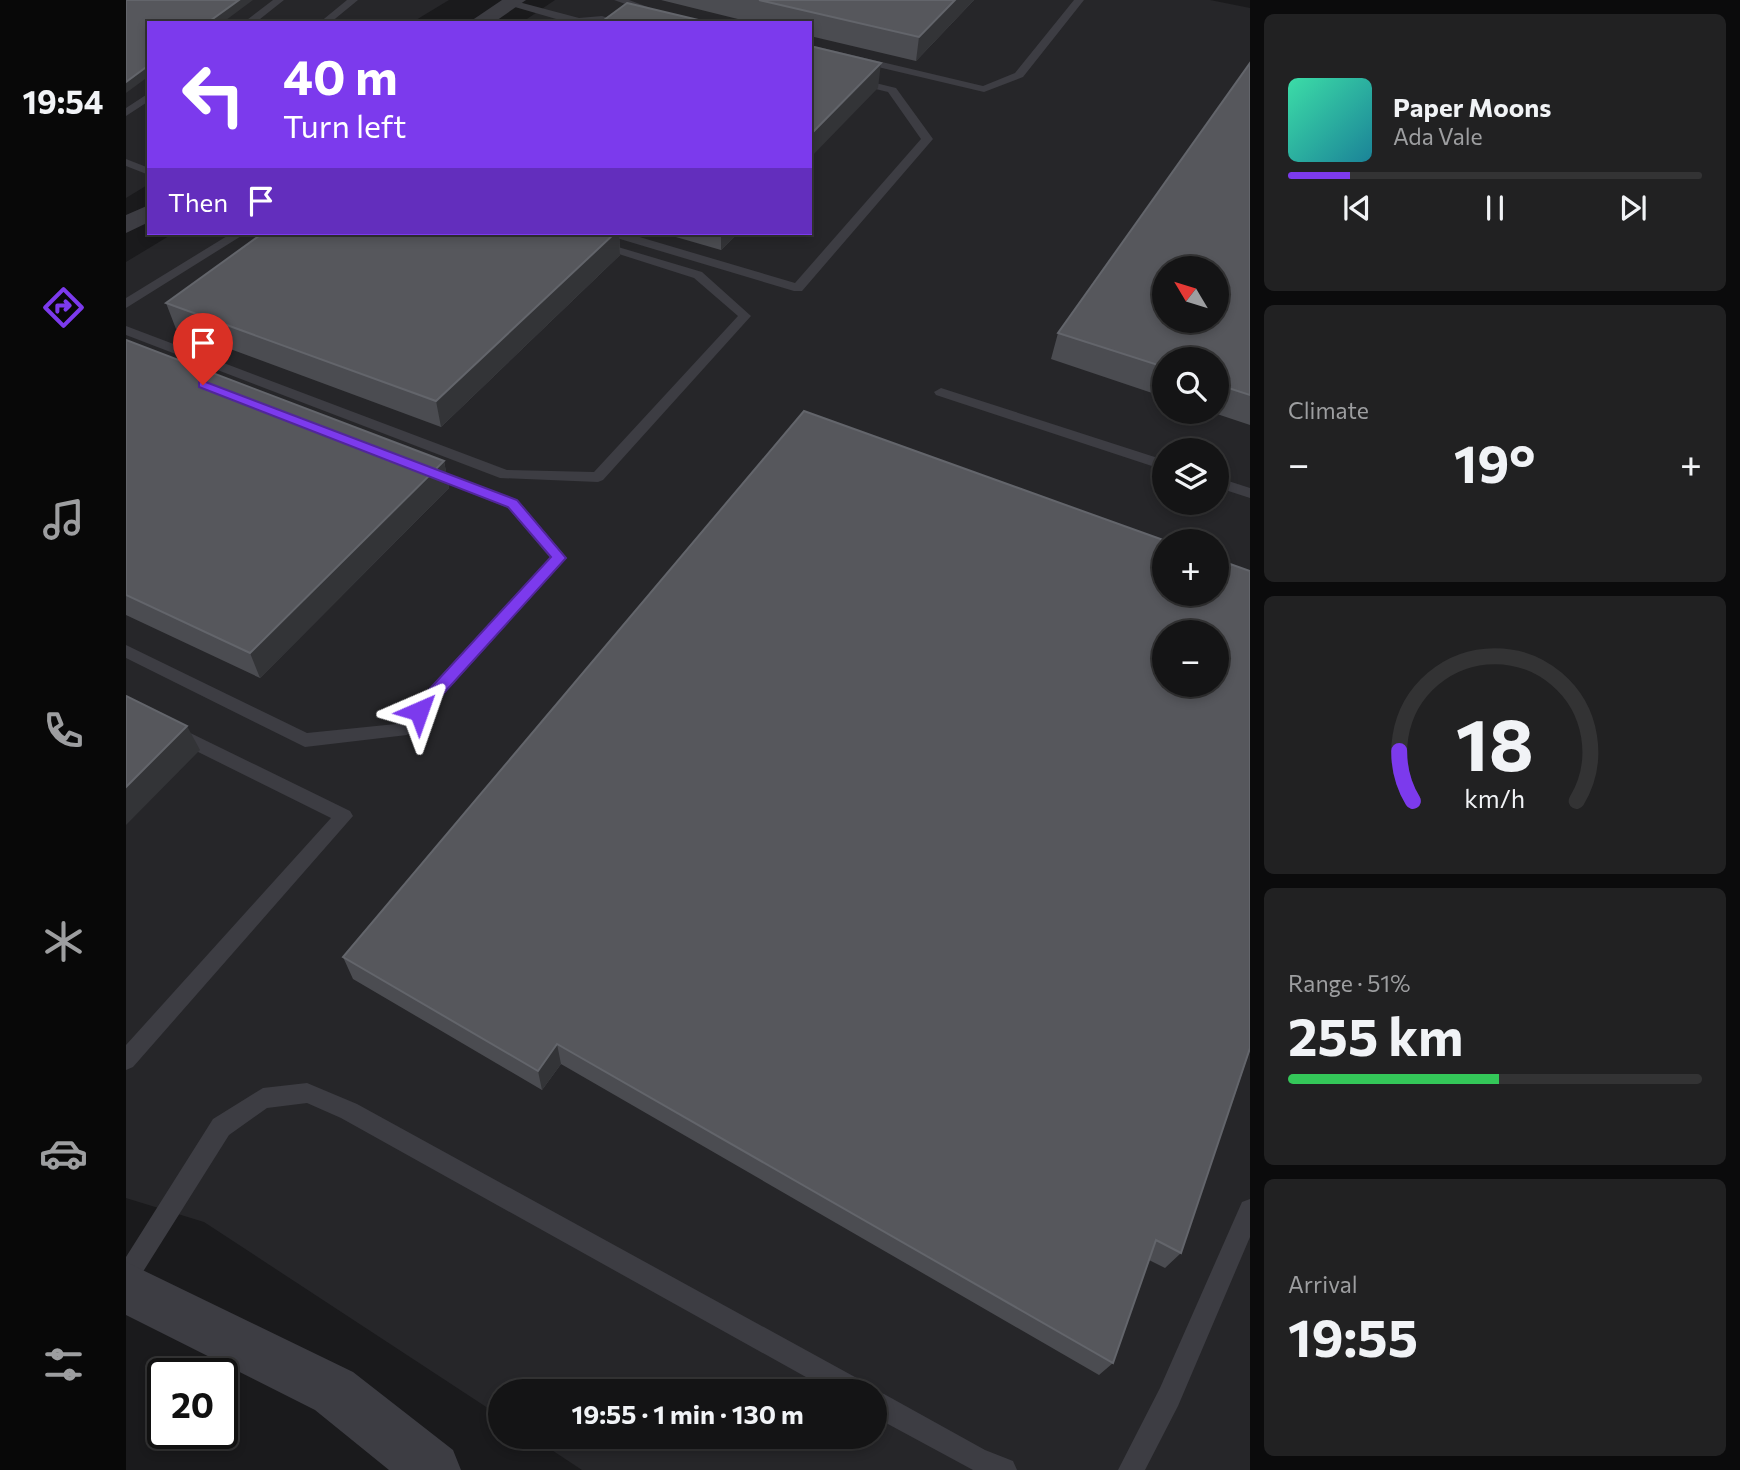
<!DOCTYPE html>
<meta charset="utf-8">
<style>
body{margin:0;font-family:Commissioner,sans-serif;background:#212122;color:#f1f3f6;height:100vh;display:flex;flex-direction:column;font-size:26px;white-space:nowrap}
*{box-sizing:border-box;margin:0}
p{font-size:23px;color:#9d9ea0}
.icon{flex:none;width:38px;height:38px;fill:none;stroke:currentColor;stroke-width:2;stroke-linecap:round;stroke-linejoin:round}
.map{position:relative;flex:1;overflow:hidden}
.side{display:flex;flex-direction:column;gap:14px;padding:14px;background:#0b0b0c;width:490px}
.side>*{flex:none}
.top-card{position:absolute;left:21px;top:21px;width:665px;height:214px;border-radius:0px;box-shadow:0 4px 10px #0003,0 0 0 2px #333334;background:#7c3aed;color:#fff;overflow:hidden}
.needle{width:46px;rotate:308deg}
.tools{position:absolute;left:1026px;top:256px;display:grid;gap:14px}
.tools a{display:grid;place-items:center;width:77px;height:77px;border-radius:50%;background:#141415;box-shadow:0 4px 10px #0003,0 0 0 2px #333334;font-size:35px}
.speed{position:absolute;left:21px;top:1358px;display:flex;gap:14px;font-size:35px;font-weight:700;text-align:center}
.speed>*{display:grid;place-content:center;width:91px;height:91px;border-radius:50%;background:#141415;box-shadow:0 4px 10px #0003,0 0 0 2px #333334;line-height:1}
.speed .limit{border:4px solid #111;border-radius:10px;background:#fff;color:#111}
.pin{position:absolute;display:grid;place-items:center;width:60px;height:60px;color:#fff;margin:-72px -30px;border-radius:50% 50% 50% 0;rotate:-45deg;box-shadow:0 0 7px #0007}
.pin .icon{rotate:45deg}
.me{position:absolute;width:77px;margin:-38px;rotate:43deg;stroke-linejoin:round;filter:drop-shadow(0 0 5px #0008)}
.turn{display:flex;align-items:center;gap:24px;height:147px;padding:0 21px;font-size:32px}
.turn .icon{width:91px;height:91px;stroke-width:2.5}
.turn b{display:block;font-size:49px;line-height:60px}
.then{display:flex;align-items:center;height:66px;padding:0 21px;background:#0003;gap:14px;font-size:26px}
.big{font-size:52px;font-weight:700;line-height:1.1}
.side .tile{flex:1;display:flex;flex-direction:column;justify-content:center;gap:10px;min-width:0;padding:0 24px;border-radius:10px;background:#212122}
.side .dial{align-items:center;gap:0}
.dial svg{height:182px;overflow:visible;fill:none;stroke:#333334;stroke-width:7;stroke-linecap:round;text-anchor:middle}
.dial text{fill:#f1f3f6;stroke:none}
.song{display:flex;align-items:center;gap:21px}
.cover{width:84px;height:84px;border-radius:10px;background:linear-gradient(135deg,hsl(160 70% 55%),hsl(190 70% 35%))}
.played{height:7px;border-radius:4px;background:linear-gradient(90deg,#7c3aed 15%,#333334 15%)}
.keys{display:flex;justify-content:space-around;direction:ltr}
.heat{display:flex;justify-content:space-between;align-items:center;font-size:38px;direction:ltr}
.charge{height:10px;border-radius:5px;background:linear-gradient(90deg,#34c759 51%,#333334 0)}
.trip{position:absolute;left:362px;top:1379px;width:399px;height:70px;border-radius:35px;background:#141415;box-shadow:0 4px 10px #0003,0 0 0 2px #333334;font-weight:700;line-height:70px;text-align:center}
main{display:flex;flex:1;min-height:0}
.menu{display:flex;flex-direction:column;width:126px;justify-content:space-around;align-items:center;background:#080808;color:#9d9ea0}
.menu .icon{width:49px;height:49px}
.menu .active{color:#7c3aed}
.menu b{font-size:32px;color:#f1f3f6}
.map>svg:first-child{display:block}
.built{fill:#262629;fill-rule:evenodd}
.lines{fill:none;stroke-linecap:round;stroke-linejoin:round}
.service{fill:#3d3d43;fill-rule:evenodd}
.minor{fill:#3d3d43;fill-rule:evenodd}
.tertiary{fill:#3d3d43;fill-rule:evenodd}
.wall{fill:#4b4c51}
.shaded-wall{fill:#333437}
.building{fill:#56575c;stroke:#63656b;stroke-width:2;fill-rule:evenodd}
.route{fill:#7c3aed;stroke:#51269a;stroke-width:2}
</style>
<main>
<nav class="menu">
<b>19:54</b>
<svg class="icon active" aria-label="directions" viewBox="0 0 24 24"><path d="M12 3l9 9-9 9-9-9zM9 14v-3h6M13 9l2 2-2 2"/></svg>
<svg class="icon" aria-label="music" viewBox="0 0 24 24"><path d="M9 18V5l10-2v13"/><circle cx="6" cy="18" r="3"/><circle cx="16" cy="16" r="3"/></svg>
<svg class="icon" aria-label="phone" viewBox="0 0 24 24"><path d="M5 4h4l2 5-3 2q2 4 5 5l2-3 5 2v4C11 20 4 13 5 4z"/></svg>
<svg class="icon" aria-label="climate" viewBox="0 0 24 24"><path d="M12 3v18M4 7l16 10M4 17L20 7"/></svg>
<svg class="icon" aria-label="car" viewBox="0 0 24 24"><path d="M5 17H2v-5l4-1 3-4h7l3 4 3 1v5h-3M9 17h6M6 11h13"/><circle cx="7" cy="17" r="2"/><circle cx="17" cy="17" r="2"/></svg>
<svg class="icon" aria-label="filters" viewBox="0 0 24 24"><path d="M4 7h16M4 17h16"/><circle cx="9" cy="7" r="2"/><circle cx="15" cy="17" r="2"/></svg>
</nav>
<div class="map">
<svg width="1124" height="1470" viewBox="0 0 1124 1470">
<rect width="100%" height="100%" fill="#1a1a1c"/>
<path class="built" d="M 0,0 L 323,0 L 285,23 L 23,23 L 23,184 L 0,198 Z
M 429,0 L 1084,0 L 1124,8 L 1124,1470 L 456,1470 L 406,1437 L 749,1437 L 749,1391 L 374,1391 L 374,1416 L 78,1222 L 0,1198 L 0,262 L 48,233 L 684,233 L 684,23 L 395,23 ZM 1038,268 L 1090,268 L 1090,320 L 1038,320 ZM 1038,359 L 1090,359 L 1090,411 L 1038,411 ZM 1038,450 L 1090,450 L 1090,502 L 1038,502 ZM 1038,541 L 1090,541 L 1090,593 L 1038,593 ZM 1038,632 L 1090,632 L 1090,684 L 1038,684 Z"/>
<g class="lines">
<path class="service" d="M 147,0 L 158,0 L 129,23 L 117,23 Z
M 221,0 L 232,0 L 204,23 L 193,23 Z
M 385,0 L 453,18 L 476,16 L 497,23 L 444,23 L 382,5 L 380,3 Z
M 488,0 L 503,0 L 527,9 L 522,12 Z
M 948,0 L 958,0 L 897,77 L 858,92 L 684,51 L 684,45 L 857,86 L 889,73 Z
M 684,67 L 770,88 L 807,139 L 676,291 L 668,291 L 484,236 L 482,233 L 500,233 L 669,283 L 795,139 L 762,92 L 684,73 Z
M 23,93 L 23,101 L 0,116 L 0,108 Z
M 0,159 L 23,168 L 23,175 L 0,166 Z
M 106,233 L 120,233 L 0,308 L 0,298 Z
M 427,233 L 445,233 L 576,272 L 625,316 L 477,480 L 472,482 L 374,478 L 0,335 L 0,326 L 381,470 L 468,472 L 612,316 L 568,278 Z
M 815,388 L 1038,460 L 1038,470 L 810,395 L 808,392 Z
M 302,466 L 392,500 L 441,558 L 281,735 L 179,747 L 0,658 L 0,645 L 181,733 L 270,724 L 424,558 L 382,508 L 297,474 L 295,471 L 297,468 Z
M 1090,477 L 1124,488 L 1124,498 L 1090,487 Z
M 50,726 L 224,811 L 227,816 L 7,1067 L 0,1070 L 0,1045 L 205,818 L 44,738 L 41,733 L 44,728 Z
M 181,1083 L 231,1104 L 738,1382 L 741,1391 L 705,1391 L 215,1118 L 181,1103 L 141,1108 L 103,1135 L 8,1286 L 0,1290 L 0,1257 L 87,1119 L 137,1088 Z
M 1124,1199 L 1124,1237 L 1052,1406 L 1019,1470 L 992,1470 L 1034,1388 L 1116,1202 Z
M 748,1391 L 749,1391 L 758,1394 L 859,1450 L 887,1461 L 891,1470 L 847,1470 L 749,1417 Z"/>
<path class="minor" d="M 376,0 L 400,0 L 367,23 L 342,23 Z
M 23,205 L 23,222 L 0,233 L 0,215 Z"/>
<path class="tertiary" d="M 0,1262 L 227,1372 L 327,1450 L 335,1470 L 263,1470 L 189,1410 L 0,1315 Z"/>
</g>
<path class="wall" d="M 535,0 L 848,0 L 790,61 L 684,36 L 684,23 L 628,23 Z
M 1124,63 L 1124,425 L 1082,411 L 1090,411 L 1090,359 L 1038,359 L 1038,397 L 925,359 L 932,333 Z
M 137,233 L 493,233 L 494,255 L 315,427 L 50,329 L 40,303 Z
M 536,233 L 612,233 L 595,250 Z
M 0,340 L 318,461 L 323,488 L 134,678 L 0,615 Z
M 1124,571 L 1124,1050 L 1055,1253 L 1039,1268 L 1023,1260 L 987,1363 L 973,1375 L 435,1064 L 416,1090 L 227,979 L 217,957 Z"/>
<path class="shaded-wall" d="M 113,0 L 127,0 L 96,23 L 81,23 Z
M 829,0 L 848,0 L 790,61 L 793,37 Z
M 755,63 L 752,88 L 684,158 L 684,135 Z
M 23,65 L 23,76 L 0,93 L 0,82 Z
M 489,233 L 493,233 L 494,255 L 315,427 L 310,401 Z
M 595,233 L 612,233 L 595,250 Z
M 318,461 L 323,488 L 134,678 L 124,653 Z
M 61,726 L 74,750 L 0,825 L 0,787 Z
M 431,1044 L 435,1064 L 416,1090 L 412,1071 Z"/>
<path class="building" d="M 0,0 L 113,0 L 81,23 L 23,23 L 23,65 L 0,82 Z
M 633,0 L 829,0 L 793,37 Z
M 501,3 L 585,23 L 474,23 Z
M 684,46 L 755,63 L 684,135 Z
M 1124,63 L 1124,395 L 1090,384 L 1090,359 L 1038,359 L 1038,367 L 932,333 ZM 1038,268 L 1090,268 L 1090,320 L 1038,320 Z
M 137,233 L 489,233 L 310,401 L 40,303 Z
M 0,340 L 318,461 L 124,653 L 0,595 Z
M 678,411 L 1040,541 L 1038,541 L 1038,593 L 1090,593 L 1090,559 L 1124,571 L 1124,1048 L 1055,1253 L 1030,1240 L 987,1363 L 431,1044 L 412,1071 L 217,957 ZM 1038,632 L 1090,632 L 1090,684 L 1038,684 Z
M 0,696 L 61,726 L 0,787 Z"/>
<path class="route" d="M 77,381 L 391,500 L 440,558 L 298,715 L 287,715 L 285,711 L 287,707 L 425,557 L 382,507 L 73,387 L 73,382 Z"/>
</svg>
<div class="tools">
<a><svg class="needle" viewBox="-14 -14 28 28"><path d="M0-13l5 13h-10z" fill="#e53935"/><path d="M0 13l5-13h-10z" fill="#9d9ea0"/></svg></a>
<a><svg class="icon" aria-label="search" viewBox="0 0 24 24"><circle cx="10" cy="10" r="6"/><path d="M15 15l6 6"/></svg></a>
<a><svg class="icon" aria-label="layers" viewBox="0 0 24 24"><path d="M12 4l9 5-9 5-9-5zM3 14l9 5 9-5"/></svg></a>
<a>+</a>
<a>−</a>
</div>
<div class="speed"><div class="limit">20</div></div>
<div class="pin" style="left:77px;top:385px;background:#d93025"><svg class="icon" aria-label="arrive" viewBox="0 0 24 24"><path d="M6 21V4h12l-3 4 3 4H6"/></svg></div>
<svg class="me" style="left:293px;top:711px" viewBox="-20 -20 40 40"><path d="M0-17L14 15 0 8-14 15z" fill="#7c3aed" stroke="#fff" stroke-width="4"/></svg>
<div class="trip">19:55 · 1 min · 130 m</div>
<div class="top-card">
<div class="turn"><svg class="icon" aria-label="left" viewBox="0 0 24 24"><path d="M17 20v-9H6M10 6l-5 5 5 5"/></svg><div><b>40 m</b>Turn left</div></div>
<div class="then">Then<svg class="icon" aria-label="arrive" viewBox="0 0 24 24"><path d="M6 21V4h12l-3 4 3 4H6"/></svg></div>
</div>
</div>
<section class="side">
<div class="tile">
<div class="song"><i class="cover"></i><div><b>Paper Moons</b><p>Ada Vale</p></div></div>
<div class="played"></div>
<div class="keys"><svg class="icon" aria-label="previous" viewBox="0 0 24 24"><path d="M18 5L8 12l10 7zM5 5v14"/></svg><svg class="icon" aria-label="pause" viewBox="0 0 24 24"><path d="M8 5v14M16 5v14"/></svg><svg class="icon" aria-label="next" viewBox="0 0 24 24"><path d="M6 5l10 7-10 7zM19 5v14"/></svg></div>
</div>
<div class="tile"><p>Climate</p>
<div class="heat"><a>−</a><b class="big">19°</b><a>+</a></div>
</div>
<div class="tile dial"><svg viewBox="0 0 100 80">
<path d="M14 69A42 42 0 1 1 86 69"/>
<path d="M14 69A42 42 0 0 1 8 47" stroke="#7c3aed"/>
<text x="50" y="56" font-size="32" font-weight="700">18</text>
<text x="50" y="72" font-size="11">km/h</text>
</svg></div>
<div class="tile"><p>Range · 51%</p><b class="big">255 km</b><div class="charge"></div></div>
<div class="tile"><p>Arrival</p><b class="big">19:55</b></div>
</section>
</main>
